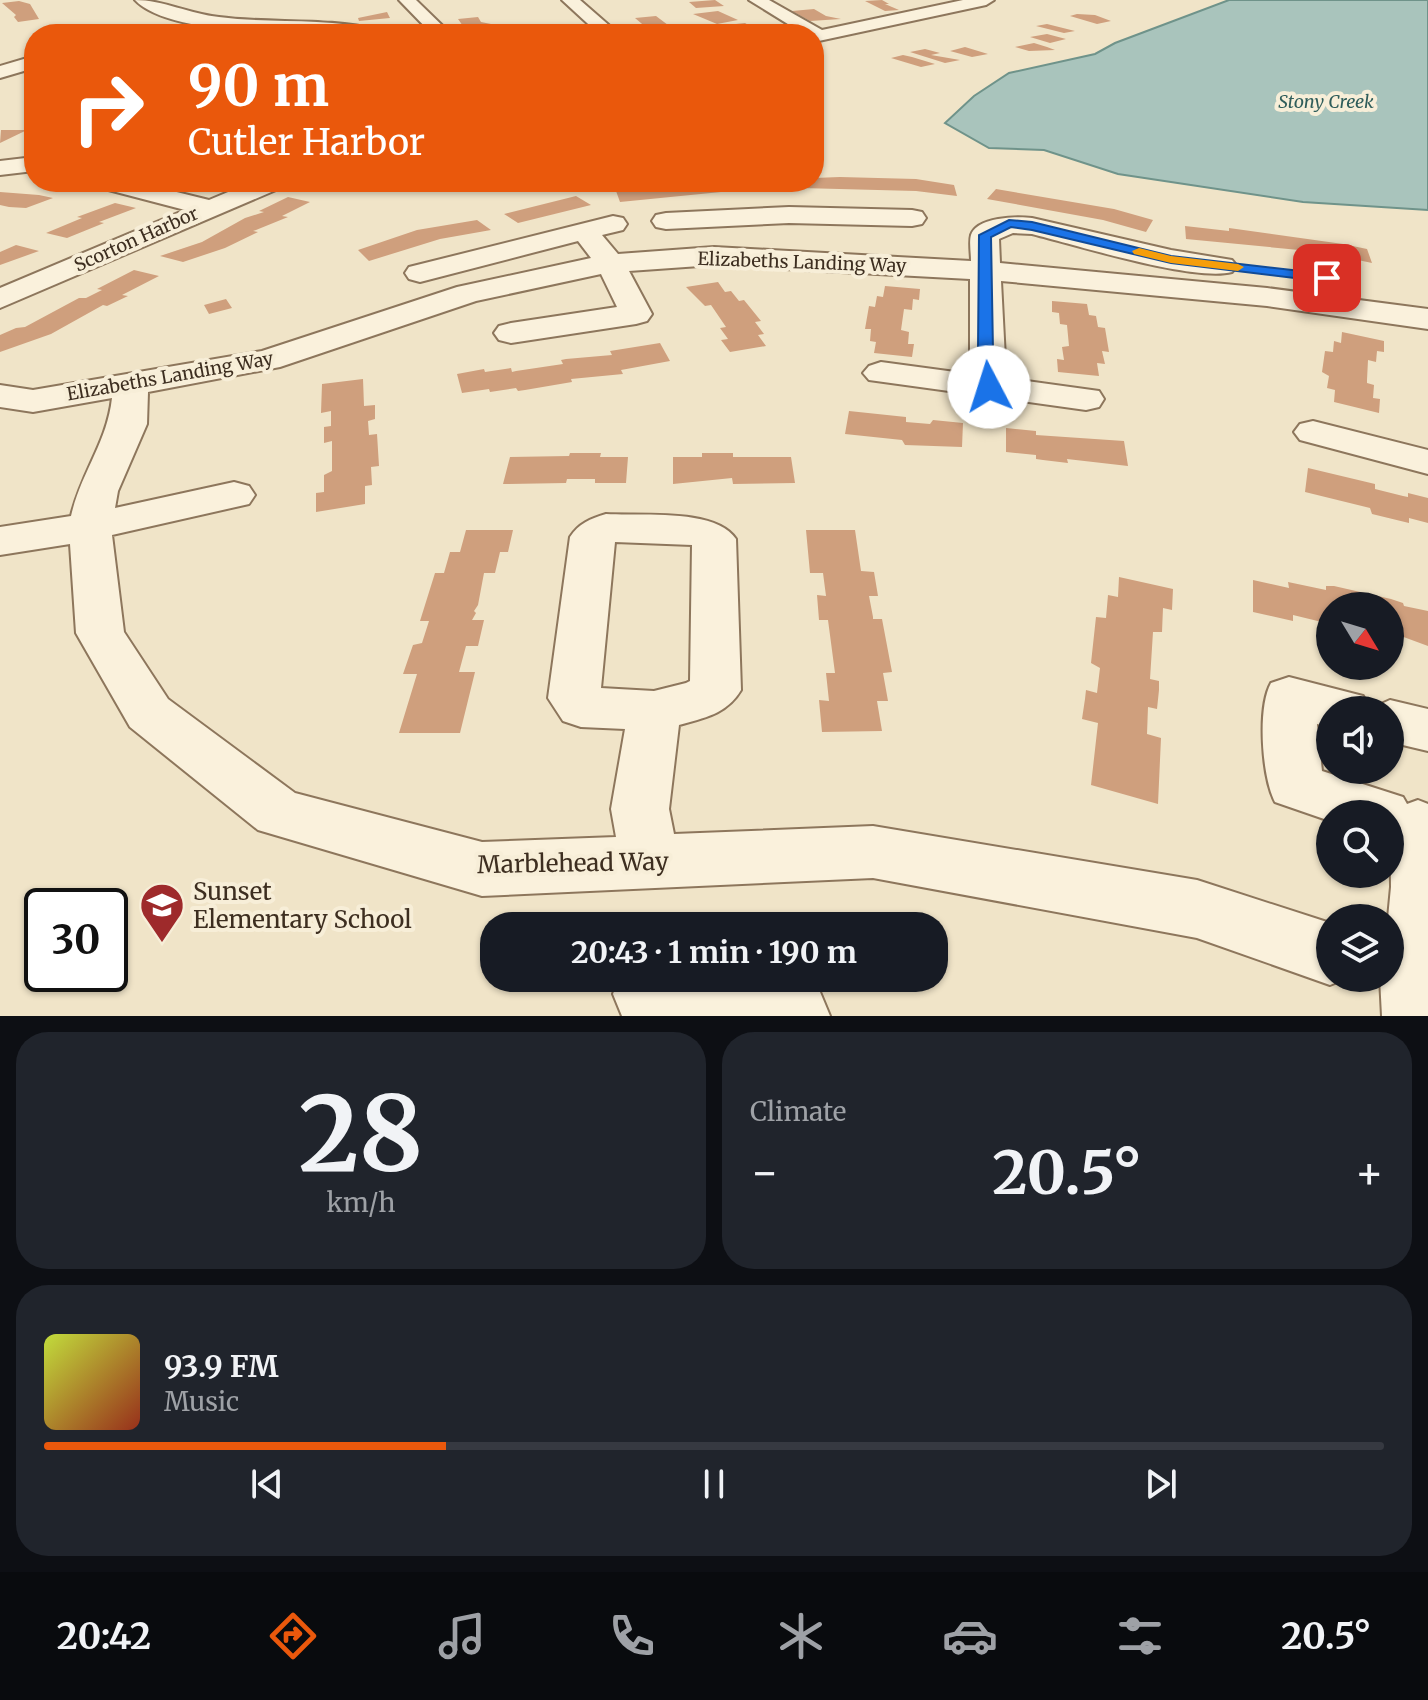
<!DOCTYPE html>
<meta charset="utf-8">
<style>
body{margin:0;font-family:Merriweather,serif;background:#20242c;color:#f1f3f6;height:100vh;display:flex;flex-direction:column;font-size:30px;white-space:nowrap}
*{box-sizing:border-box;margin:0}
p{font-size:26px;color:#9ea1a6}
.icon{flex:none;width:44px;height:44px;fill:none;stroke:currentColor;stroke-width:2;stroke-linecap:round;stroke-linejoin:round}
.map{position:relative;height:1016px;overflow:hidden}
.drawer{display:flex;flex-direction:column;gap:16px;padding:16px;background:#0d0f14;flex:1}
.drawer>*{flex:none}
.top-card{position:absolute;left:24px;top:24px;width:800px;height:168px;border-radius:32px;box-shadow:0 2px 6px #0004;background:#ea580c;color:#fff;overflow:hidden}
.needle{width:52px;rotate:128deg}
.buttons{position:absolute;left:1316px;top:592px;display:grid;gap:16px}
.buttons a{display:grid;place-items:center;width:88px;height:88px;border-radius:50%;background:#171b24;box-shadow:0 2px 6px #0004;font-size:40px}
.speed{position:absolute;left:24px;top:888px;display:flex;gap:16px;font-size:40px;font-weight:700;text-align:center}
.speed>*{display:grid;place-content:center;width:104px;height:104px;border-radius:50%;background:#171b24;box-shadow:0 2px 6px #0004;line-height:1}
.speed .limit{border:4px solid #111;border-radius:12px;background:#fff;color:#111}
.pin{position:absolute;display:grid;place-items:center;width:68px;height:68px;color:#fff;margin:-34px;border-radius:16px;box-shadow:0 4px 12px #0006}
.me{position:absolute;width:88px;margin:-44px;rotate:355deg;stroke-linejoin:round;filter:drop-shadow(0 0 6px #0008)}
.turn{display:flex;align-items:center;gap:28px;height:168px;padding:0 32px;font-size:36px}
.turn .icon{width:104px;height:104px;stroke-width:2.5}
.turn b{display:block;font-size:56px;line-height:68px}
.big{font-size:60px;font-weight:700;line-height:1.1}
.drawer .tile{flex:1;display:flex;flex-direction:column;justify-content:center;gap:12px;min-width:0;padding:0 28px;border-radius:32px;background:#20242c}
.drawer .dial{align-items:center;gap:0}
.dial b{font-size:104px;line-height:1}
.song{display:flex;align-items:center;gap:24px}
.cover{width:96px;height:96px;border-radius:12px;background:linear-gradient(135deg,hsl(70 70% 55%),hsl(10 70% 35%))}
.played{height:8px;border-radius:4px;background:linear-gradient(90deg,#ea580c 30%,#363941 30%)}
.keys{display:flex;justify-content:space-around;direction:ltr}
.heat{display:flex;justify-content:space-between;align-items:center;font-size:44px;direction:ltr}
.drawer .tiles{flex:1;display:grid;gap:16px;grid-template-columns:1fr 1fr}
.tile:last-child{grid-column:span 2}
.trip{position:absolute;left:480px;top:912px;width:468px;height:80px;border-radius:32px;background:#171b24;box-shadow:0 2px 6px #0004;font-weight:700;line-height:80px;text-align:center}
.dock{display:flex;height:128px;justify-content:space-around;align-items:center;background:#090b0e;color:#9ea1a6}
.dock .icon{width:56px;height:56px}
.dock .active{color:#ea580c}
.dock b{font-size:36px;color:#f1f3f6}
.map>svg:first-child{display:block}
.water{fill:#a9c4bc;stroke:#6f938a;stroke-width:2}
.building{fill:#cf9f7d}
.lines{fill:none;stroke-linecap:round;stroke-linejoin:round}
.minor-casing{stroke:#8d765c;stroke-width:4}
.minor{fill:#faf1dc;fill-rule:evenodd}
.route{fill:#1a73e8;stroke:#114b97;stroke-width:2}
.slow{fill:#f59e0b}
.labels{text-anchor:middle;dominant-baseline:central;stroke-width:8;stroke-linejoin:round;paint-order:stroke}
.far-water-label{font-size:18px;font-style:italic;fill:#2f5d5a;stroke:#f7eed8}
.far-street-label{font-size:18px;fill:#3d2e20;stroke:#f7eed8}
.near-street-label{font-size:24px;fill:#3d2e20;stroke:#f7eed8}
.near-poi-label{font-size:24px;fill:#3d2e20;stroke:#f7eed8;text-anchor:start}
</style>
<div class="map">
<svg width="1428" height="1016" viewBox="0 0 1428 1016">
<rect width="100%" height="100%" fill="#f0e4c8"/>
<path class="water" d="M 1229,0 L 1428,0 L 1428,210 L 1303,202 L 1118,174 L 1044,150 L 989,148 L 945,123 L 974,96 L 1009,73 L 1095,54 L 1115,43 Z"/>
<path class="building" d="M 715,0 L 724,6 L 696,8 L 689,2 Z
M 882,0 L 889,4 L 885,4 L 899,10 L 885,11 L 865,1 Z
M 19,1 L 30,4 L 39,19 L 18,22 L 14,17 L 16,15 L 2,3 Z
M 814,9 L 826,16 L 841,19 L 810,21 L 792,11 Z
M 718,11 L 738,20 L 717,24 L 693,14 Z
M 387,12 L 390,18 L 359,21 L 358,18 Z
M 1077,14 L 1095,15 L 1111,21 L 1097,24 L 1070,16 Z
M 656,16 L 668,25 L 648,29 L 635,18 Z
M 478,17 L 481,22 L 491,24 L 463,26 L 458,19 Z
M 745,23 L 750,26 L 744,26 L 756,34 L 735,34 L 728,29 L 732,29 L 727,25 Z
M 1047,24 L 1075,31 L 1064,33 L 1036,26 Z
M 1047,34 L 1066,39 L 1050,43 L 1030,37 Z
M 1034,43 L 1047,47 L 1055,50 L 1029,51 L 1015,47 Z
M 965,47 L 988,54 L 972,57 L 950,51 Z
M 925,49 L 940,53 L 931,55 L 960,60 L 945,63 L 910,52 Z
M 903,55 L 912,57 L 935,64 L 921,67 L 891,58 Z
M 1,130 L 27,130 L 0,143 Z
M 840,177 L 916,179 L 954,185 L 957,196 L 916,191 L 801,188 L 802,182 L 814,182 L 814,178 Z
M 318,182 L 356,182 L 328,191 L 308,186 Z
M 697,182 L 767,182 L 773,191 L 731,191 L 620,202 L 616,191 Z
M 996,189 L 1114,209 L 1153,220 L 1146,232 L 1103,220 L 987,199 Z
M 0,192 L 39,195 L 53,198 L 26,208 L 9,207 L 0,205 Z
M 576,196 L 591,205 L 518,223 L 504,214 Z
M 288,197 L 310,202 L 282,216 L 288,217 L 256,230 L 253,231 L 258,232 L 225,248 L 183,262 L 160,256 L 202,242 L 245,218 L 264,212 L 259,211 Z
M 115,203 L 136,208 L 99,222 L 104,223 L 67,238 L 46,233 L 82,218 L 77,217 Z
M 477,220 L 491,230 L 440,239 L 369,261 L 358,250 L 417,230 Z
M 1185,226 L 1229,231 L 1229,228 L 1343,244 L 1367,249 L 1372,263 L 1320,252 L 1186,239 Z
M 16,245 L 39,251 L 0,265 L 0,252 Z
M 134,270 L 159,276 L 122,295 L 128,296 L 107,306 L 103,305 L 51,334 L 0,352 L 0,335 L 16,328 L 25,327 L 79,298 L 86,298 L 102,290 L 97,289 Z
M 718,282 L 725,292 L 731,291 L 739,301 L 744,300 L 761,321 L 755,322 L 764,334 L 758,335 L 766,346 L 730,352 L 721,340 L 728,339 L 720,328 L 726,327 L 711,305 L 705,306 L 686,287 Z
M 885,286 L 920,289 L 919,300 L 913,299 L 912,310 L 904,309 L 901,330 L 909,332 L 908,344 L 914,344 L 912,357 L 874,353 L 876,342 L 870,341 L 871,329 L 865,329 L 869,306 L 875,307 L 877,296 L 883,297 Z
M 226,299 L 232,308 L 209,314 L 204,305 Z
M 1052,301 L 1087,304 L 1089,315 L 1096,316 L 1098,327 L 1105,328 L 1109,352 L 1102,351 L 1105,364 L 1097,363 L 1099,376 L 1058,372 L 1057,359 L 1064,360 L 1062,347 L 1069,346 L 1067,325 L 1060,324 L 1059,313 L 1052,312 Z
M 1342,332 L 1384,341 L 1384,352 L 1377,351 L 1376,362 L 1368,360 L 1367,380 L 1367,383 L 1374,385 L 1373,398 L 1380,399 L 1379,413 L 1334,402 L 1335,390 L 1327,388 L 1329,376 L 1322,372 L 1325,351 L 1333,352 L 1334,341 L 1341,343 Z
M 660,343 L 670,361 L 621,370 L 623,374 L 571,379 L 572,382 L 525,390 L 518,391 L 516,388 L 490,392 L 489,389 L 462,393 L 457,374 L 484,369 L 485,372 L 511,368 L 512,372 L 516,371 L 563,364 L 561,360 L 566,359 L 612,355 L 610,351 Z
M 363,379 L 364,406 L 375,405 L 375,419 L 368,421 L 369,435 L 377,434 L 379,466 L 371,467 L 372,485 L 365,486 L 365,504 L 316,512 L 316,493 L 324,492 L 324,475 L 332,471 L 332,441 L 324,443 L 324,427 L 331,426 L 331,411 L 321,413 L 322,384 Z
M 849,411 L 906,417 L 906,422 L 930,424 L 933,420 L 963,423 L 962,447 L 905,445 L 902,440 L 845,434 Z
M 1006,428 L 1036,431 L 1036,435 L 1124,441 L 1128,466 L 1067,459 L 1068,463 L 1043,460 L 1036,459 L 1036,455 L 1006,452 Z
M 570,453 L 601,453 L 600,457 L 628,457 L 626,483 L 595,483 L 595,479 L 567,479 L 566,483 L 503,484 L 510,457 L 569,456 Z
M 702,453 L 733,453 L 733,457 L 791,457 L 795,483 L 733,484 L 732,478 L 673,484 L 673,457 L 702,457 Z
M 1308,468 L 1375,484 L 1375,489 L 1403,496 L 1408,497 L 1408,493 L 1428,498 L 1428,523 L 1409,518 L 1409,523 L 1372,514 L 1370,508 L 1305,492 Z
M 466,530 L 513,530 L 508,552 L 500,552 L 495,573 L 484,573 L 478,605 L 474,611 L 476,613 L 472,620 L 484,620 L 478,646 L 466,646 L 459,672 L 475,672 L 460,733 L 399,733 L 417,674 L 403,674 L 413,645 L 422,643 L 429,621 L 420,621 L 435,573 L 444,573 L 450,552 L 460,552 Z
M 806,530 L 855,530 L 861,571 L 874,572 L 878,596 L 869,596 L 873,617 L 873,619 L 882,619 L 892,672 L 883,673 L 888,701 L 877,701 L 882,731 L 822,732 L 819,700 L 829,701 L 826,673 L 835,673 L 828,620 L 819,620 L 817,595 L 826,596 L 823,573 L 810,573 Z
M 1119,577 L 1173,589 L 1172,610 L 1163,608 L 1162,632 L 1153,632 L 1150,679 L 1159,681 L 1159,690 L 1157,709 L 1148,707 L 1147,734 L 1161,738 L 1158,804 L 1091,785 L 1098,723 L 1082,719 L 1085,699 L 1086,690 L 1097,693 L 1100,668 L 1091,663 L 1096,617 L 1106,618 L 1108,595 L 1118,597 Z
M 1253,580 L 1289,588 L 1288,582 L 1326,590 L 1326,586 L 1334,586 L 1391,599 L 1403,603 L 1404,606 L 1428,611 L 1428,646 L 1390,632 L 1390,606 L 1330,606 L 1330,624 L 1293,615 L 1293,621 L 1253,612 Z"/>
<g class="lines">
<g class="minor-casing">
<path id="minor" d="M 135,0 C 163,0 190,14 219,17 C 271,24 327,17 378,30 L 381,34 C 327,34 171,39 135,0 Z
M 399,0 L 416,0 L 451,34 L 432,34 Z
M 562,0 L 580,0 L 619,34 L 599,34 Z
M 749,0 L 769,0 L 822,30 L 963,0 L 994,0 L 986,5 L 814,42 L 814,34 L 804,34 Z
M 34,56 L 34,68 L 0,78 L 0,66 Z
M 34,157 L 34,171 L 0,175 L 0,161 Z
M 93,182 L 136,182 L 209,200 L 252,182 L 287,182 L 283,187 L 0,308 L 0,288 L 185,210 L 97,187 Z
M 789,207 L 912,210 L 922,212 L 926,218 L 922,224 L 912,226 L 789,223 L 666,229 L 656,227 L 652,221 L 656,215 L 666,213 Z
M 613,216 L 623,218 L 627,224 L 623,230 L 602,235 L 618,254 L 714,247 L 971,261 C 971,253 969,242 971,235 C 977,217 1017,216 1032,218 L 1171,250 L 1232,260 L 1237,266 L 1232,272 C 1194,282 1076,245 1032,234 L 1013,233 L 999,239 L 1000,263 L 1267,288 L 1428,309 L 1428,329 L 1267,306 L 1001,281 L 1006,378 L 1099,391 L 1104,399 L 1099,407 L 1086,410 L 869,380 L 863,373 L 869,366 L 881,362 L 970,374 L 970,279 L 714,265 L 629,271 L 652,314 L 647,321 L 636,324 L 511,343 L 499,340 L 494,333 L 499,326 L 511,323 L 617,307 L 601,274 L 476,301 L 280,367 L 148,392 L 147,424 L 118,491 L 115,508 L 234,482 L 249,486 L 255,495 L 249,504 L 112,535 L 124,632 L 168,699 L 295,793 L 482,842 L 616,837 L 611,809 L 625,729 L 581,727 L 563,721 L 548,698 L 570,537 C 579,523 590,519 606,514 C 641,516 716,508 736,539 L 741,690 C 727,714 704,718 679,725 L 669,809 L 674,834 L 873,826 L 1197,880 L 1330,923 L 1330,978 L 1347,978 L 1330,985 L 1197,938 L 873,878 L 482,896 L 258,830 L 130,727 L 76,633 L 70,544 L 0,555 L 0,527 L 71,516 C 81,472 107,443 112,398 L 33,412 L 0,407 L 0,385 L 33,390 L 262,351 L 457,287 L 591,258 L 578,241 L 420,282 L 409,279 L 405,273 L 409,267 ZM 615,542 L 692,545 L 690,681 L 686,683 L 654,691 L 601,688 Z
M 1313,421 L 1428,450 L 1428,474 L 1300,440 L 1294,432 L 1300,424 Z
M 1289,677 L 1363,696 L 1370,709 L 1390,700 L 1428,709 L 1428,751 L 1390,742 L 1390,710 L 1330,710 L 1330,727 L 1317,724 L 1322,771 L 1403,797 L 1407,804 L 1418,800 L 1428,804 L 1428,1016 L 1382,1016 L 1380,978 L 1390,978 L 1390,918 L 1388,918 L 1391,887 L 1390,814 L 1330,814 L 1330,821 L 1275,802 C 1262,777 1257,708 1271,683 Z
M 619,978 C 683,978 761,968 820,992 L 830,1016 L 622,1016 L 613,994 Z"/>
</g>
<use href="#minor" class="minor"/>
</g>
<path class="route" d="M 1009,220 L 1032,222 L 1171,256 L 1327,274 L 1334,278 L 1327,282 L 1171,263 L 1032,230 L 1011,227 L 991,237 L 993,351 L 997,387 L 989,392 L 982,387 L 978,351 L 979,235 Z"/>
<path class="slow" d="M 1139,248 L 1171,256 L 1238,264 L 1244,267 L 1238,271 L 1171,263 L 1134,254 L 1132,251 Z"/>
<defs>
<g id="school-pin" transform="scale(2.3)"><path d="M0 17L-7.5 6A9.5 9.5 0 1 1 7.5 6Z" fill="#9e2a2b" stroke="#f7eed8"/><path d="M0-5L7-2L0 1L-7-2ZM-4 1L0 2.5L4 1V4Q0 6-4 4Z" fill="#fff"/></g>
</defs>
<g fill-rule="evenodd">
<use href="#school-pin" x="162" y="905"/>
</g>
<g class="labels">
<g class="far-water-label">
<text x="1326" y="101">Stony Creek</text>
</g>
<g class="far-street-label">
<text transform="translate(136 239) rotate(-24)">Scorton Harbor</text>
<text transform="translate(802 262) rotate(2)">Elizabeths Landing Way</text>
<text transform="translate(170 376) rotate(-10)">Elizabeths Landing Way</text>
</g>
<g class="near-street-label">
<text transform="translate(573 863) rotate(-1)">Marblehead Way</text>
</g>
<g class="near-poi-label">
<text x="193" y="891">Sunset<tspan x="193" dy="28">Elementary School</tspan></text>
</g>
</g>
</svg>
<div class="buttons">
<a><svg class="needle" viewBox="-14 -14 28 28"><path d="M0-13l5 13h-10z" fill="#e53935"/><path d="M0 13l5-13h-10z" fill="#9ea1a6"/></svg></a>
<a><svg class="icon" aria-label="sound" viewBox="0 0 24 24"><path d="M4 9h4l5-4v14l-5-4H4zM17 9q2 3 0 6"/></svg></a>
<a><svg class="icon" aria-label="search" viewBox="0 0 24 24"><circle cx="10" cy="10" r="6"/><path d="M15 15l6 6"/></svg></a>
<a><svg class="icon" aria-label="layers" viewBox="0 0 24 24"><path d="M12 4l9 5-9 5-9-5zM3 14l9 5 9-5"/></svg></a>
</div>
<div class="speed"><div class="limit">30</div></div>
<div class="pin" style="left:1327px;top:278px;background:#d93025"><svg class="icon" aria-label="arrive" viewBox="0 0 24 24"><path d="M6 21V4h12l-3 4 3 4H6"/></svg></div>
<svg class="me" style="left:989px;top:387px" viewBox="-20 -20 40 40"><circle r="19" fill="#fff"/><path d="M0-13L10 11 0 6-10 11z" fill="#1a73e8"/></svg>
<div class="trip">20:43 · 1 min · 190 m</div>
<div class="top-card">
<div class="turn"><svg class="icon" aria-label="right" viewBox="0 0 24 24"><path d="M7 20v-9h11M14 6l5 5-5 5"/></svg><div><b>90 m</b>Cutler Harbor</div></div>
</div>
</div>
<section class="drawer">
<div class="tiles">
<div class="tile dial"><b>28</b><p>km/h</p></div>
<div class="tile"><p>Climate</p>
<div class="heat"><a>−</a><b class="big">20.5°</b><a>+</a></div>
</div>
<div class="tile">
<div class="song"><i class="cover"></i><div><b>93.9 FM</b><p>Music</p></div></div>
<div class="played"></div>
<div class="keys"><svg class="icon" aria-label="previous" viewBox="0 0 24 24"><path d="M18 5L8 12l10 7zM5 5v14"/></svg><svg class="icon" aria-label="pause" viewBox="0 0 24 24"><path d="M8 5v14M16 5v14"/></svg><svg class="icon" aria-label="next" viewBox="0 0 24 24"><path d="M6 5l10 7-10 7zM19 5v14"/></svg></div>
</div>
</div>
</section>
<nav class="dock">
<b>20:42</b>
<svg class="icon active" aria-label="directions" viewBox="0 0 24 24"><path d="M12 3l9 9-9 9-9-9zM9 14v-3h6M13 9l2 2-2 2"/></svg>
<svg class="icon" aria-label="music" viewBox="0 0 24 24"><path d="M9 18V5l10-2v13"/><circle cx="6" cy="18" r="3"/><circle cx="16" cy="16" r="3"/></svg>
<svg class="icon" aria-label="phone" viewBox="0 0 24 24"><path d="M5 4h4l2 5-3 2q2 4 5 5l2-3 5 2v4C11 20 4 13 5 4z"/></svg>
<svg class="icon" aria-label="climate" viewBox="0 0 24 24"><path d="M12 3v18M4 7l16 10M4 17L20 7"/></svg>
<svg class="icon" aria-label="car" viewBox="0 0 24 24"><path d="M5 17H2v-5l4-1 3-4h7l3 4 3 1v5h-3M9 17h6M6 11h13"/><circle cx="7" cy="17" r="2"/><circle cx="17" cy="17" r="2"/></svg>
<svg class="icon" aria-label="filters" viewBox="0 0 24 24"><path d="M4 7h16M4 17h16"/><circle cx="9" cy="7" r="2"/><circle cx="15" cy="17" r="2"/></svg>
<b>20.5°</b>
</nav>
